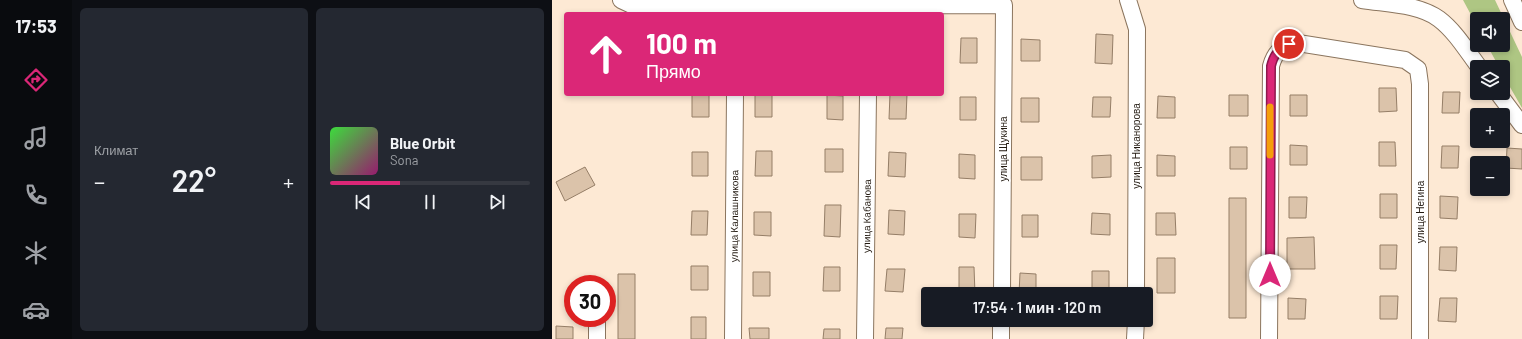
<!DOCTYPE html>
<html lang="ru">
<meta charset="utf-8">
<style>
body{margin:0;font-family:Barlow,sans-serif;background:#242831;color:#f1f3f6;height:100vh;display:flex;flex-direction:column;font-size:15px;white-space:nowrap}
*{box-sizing:border-box;margin:0}
p{font-size:13px;color:#9ea1a6}
.icon{flex:none;width:22px;height:22px;fill:none;stroke:currentColor;stroke-width:2;stroke-linecap:round;stroke-linejoin:round}
.map{position:relative;flex:1;overflow:hidden}
.side{display:flex;flex-direction:column;gap:8px;padding:8px;background:#0d0f14;width:480px}
.side>*{flex:none}
.top-card{position:absolute;left:12px;top:12px;width:380px;height:84px;border-radius:4px;box-shadow:0 2px 6px #0003;background:#db2777;color:#fff;overflow:hidden}
.buttons{position:absolute;left:918px;top:12px;display:grid;gap:8px}
.buttons a{display:grid;place-items:center;width:40px;height:40px;border-radius:4px;background:#171b24;box-shadow:0 2px 6px #0003;font-size:20px}
.speed{position:absolute;left:12px;top:275px;display:flex;gap:8px;font-size:20px;font-weight:700;text-align:center}
.speed>*{display:grid;place-content:center;width:52px;height:52px;border-radius:50%;background:#171b24;box-shadow:0 2px 6px #0003;line-height:1}
.speed .limit{border:6px solid #d22;background:#fff;color:#111}
.pin{position:absolute;display:grid;place-items:center;width:34px;height:34px;color:#fff;margin:-17px;border:2px solid #fff;border-radius:50%;box-shadow:0 1px 4px #0007}
.me{position:absolute;width:44px;margin:-22px;rotate:0deg;stroke-linejoin:round;filter:drop-shadow(0 0 3px #0008)}
.turn{display:flex;align-items:center;gap:14px;height:84px;padding:0 16px;font-size:18px}
.turn .icon{width:52px;height:52px;stroke-width:2.5}
.turn b{display:block;font-size:28px;line-height:34px}
.big{font-size:30px;font-weight:600;line-height:1.1}
.side .card{flex:1;display:flex;flex-direction:column;justify-content:center;gap:6px;min-width:0;padding:0 14px;border-radius:6px;background:#242831}
.song{display:flex;align-items:center;gap:12px}
.cover{width:48px;height:48px;border-radius:6px;background:linear-gradient(135deg,hsl(120 70% 55%),hsl(320 70% 35%))}
.played{height:4px;border-radius:2px;background:linear-gradient(90deg,#db2777 35%,#363941 35%)}
.keys{display:flex;justify-content:space-around;direction:ltr}
.heat{display:flex;justify-content:space-between;align-items:center;font-size:22px;direction:ltr}
.side .tiles{flex:1;display:grid;gap:8px;grid-template-columns:repeat(2,1fr)}
.trip{position:absolute;left:369px;top:287px;width:232px;height:40px;border-radius:4px;background:#171b24;box-shadow:0 2px 6px #0003;font-weight:600;line-height:40px;text-align:center}
main{display:flex;flex:1;min-height:0}
.dock{display:flex;flex-direction:column;width:72px;justify-content:space-around;align-items:center;background:#090b0e;color:#9ea1a6}
.dock .icon{width:28px;height:28px}
.dock .active{color:#db2777}
.dock b{font-size:18px;color:#f1f3f6}
.map>svg:first-child{display:block}
.forest{fill:#aec683}
.building{fill:#dbc3aa;stroke:#957e67}
.lines{fill:none;stroke-linecap:round;stroke-linejoin:round}
.minor-casing{stroke:#8b755e;stroke-width:18}
.minor{stroke:#fff;stroke-width:16}
.route-casing{stroke:#8e194d;stroke-width:10}
.route{stroke:#db2777;stroke-width:7}
.slow{stroke:#f59e0b;stroke-width:7}
.labels{text-anchor:middle;dominant-baseline:central;stroke-width:3;stroke-linejoin:round;paint-order:stroke}
.street-label{font-size:10px;fill:#21180f;stroke:#fff}
</style>
<main>
<nav class="dock">
<b>17:53</b>
<svg class="icon active" aria-label="directions" viewBox="0 0 24 24"><path d="M12 3l9 9-9 9-9-9zM9 14v-3h6M13 9l2 2-2 2"/></svg>
<svg class="icon" aria-label="music" viewBox="0 0 24 24"><path d="M9 18V5l10-2v13"/><circle cx="6" cy="18" r="3"/><circle cx="16" cy="16" r="3"/></svg>
<svg class="icon" aria-label="phone" viewBox="0 0 24 24"><path d="M5 4h4l2 5-3 2q2 4 5 5l2-3 5 2v4C11 20 4 13 5 4z"/></svg>
<svg class="icon" aria-label="climate" viewBox="0 0 24 24"><path d="M12 3v18M4 7l16 10M4 17L20 7"/></svg>
<svg class="icon" aria-label="car" viewBox="0 0 24 24"><path d="M5 17H2v-5l4-1 3-4h7l3 4 3 1v5h-3M9 17h6M6 11h13"/><circle cx="7" cy="17" r="2"/><circle cx="17" cy="17" r="2"/></svg>
</nav>
<section class="side">
<div class="tiles">
<div class="card"><p>Климат</p>
<div class="heat"><a>−</a><b class="big">22°</b><a>+</a></div>
</div>
<div class="card">
<div class="song"><i class="cover"></i><div><b>Blue Orbit</b><p>Sona</p></div></div>
<div class="played"></div>
<div class="keys"><svg class="icon" aria-label="previous" viewBox="0 0 24 24"><path d="M18 5L8 12l10 7zM5 5v14"/></svg><svg class="icon" aria-label="pause" viewBox="0 0 24 24"><path d="M8 5v14M16 5v14"/></svg><svg class="icon" aria-label="next" viewBox="0 0 24 24"><path d="M6 5l10 7-10 7zM19 5v14"/></svg></div>
</div>
</div>
</section>
<div class="map">
<svg width="970" height="339" viewBox="0 0 970 339">
<rect width="100%" height="100%" fill="#fde9d4"/>
<path class="forest" d="M 911,0 L 943,0 L 970,57 L 970,108 L 951,75 L 951,67 L 947,67 L 935,45 L 951,45 L 951,19 L 925,19 L 925,26 Z"/>
<path class="building" d="M 544,34 L 561,35 L 560,64 L 543,63 Z
M 409,38 L 425,38 L 425,63 L 408,63 Z
M 469,39 L 488,40 L 488,61 L 469,61 Z
M 827,88 L 844,88 L 845,111 L 827,112 Z
M 891,92 L 908,92 L 907,113 L 890,113 Z
M 140,94 L 157,94 L 157,117 L 140,117 Z
M 203,94 L 220,94 L 220,117 L 203,117 Z
M 338,94 L 355,94 L 354,119 L 337,119 Z
M 275,95 L 291,96 L 291,120 L 275,119 Z
M 677,95 L 696,95 L 696,116 L 677,116 Z
M 738,95 L 755,95 L 755,116 L 738,116 Z
M 606,96 L 623,97 L 623,118 L 605,118 Z
M 408,97 L 424,97 L 424,120 L 408,120 Z
M 541,97 L 559,97 L 558,117 L 540,117 Z
M 469,98 L 487,98 L 487,122 L 469,122 Z
M 827,142 L 843,142 L 844,166 L 827,166 Z
M 738,145 L 755,146 L 755,165 L 738,165 Z
M 890,146 L 907,146 L 906,168 L 889,168 Z
M 678,147 L 695,147 L 695,169 L 678,169 Z
M 955,148 L 970,149 L 970,169 L 954,168 Z
M 273,149 L 291,149 L 291,172 L 273,172 Z
M 204,151 L 220,151 L 220,176 L 203,176 Z
M 140,152 L 156,152 L 156,176 L 140,176 Z
M 337,152 L 354,153 L 353,177 L 336,176 Z
M 407,154 L 423,155 L 423,179 L 407,178 Z
M 559,155 L 559,177 L 540,178 L 540,156 Z
M 605,155 L 623,156 L 623,176 L 605,176 Z
M 469,157 L 490,157 L 490,180 L 469,180 Z
M 33,167 L 43,185 L 13,201 L 4,182 Z
M 828,194 L 845,194 L 845,218 L 828,218 Z
M 888,196 L 906,197 L 905,219 L 888,218 Z
M 737,197 L 755,197 L 754,218 L 737,218 Z
M 677,198 L 694,198 L 694,318 L 677,318 Z
M 273,205 L 289,205 L 288,237 L 272,236 Z
M 337,210 L 353,211 L 352,235 L 336,234 Z
M 140,211 L 156,211 L 155,235 L 139,235 Z
M 202,212 L 219,212 L 219,236 L 202,235 Z
M 540,213 L 558,214 L 558,235 L 539,234 Z
M 604,213 L 623,213 L 624,235 L 604,235 Z
M 407,214 L 424,214 L 423,238 L 407,237 Z
M 470,215 L 486,215 L 486,237 L 470,237 Z
M 762,237 L 763,269 L 735,269 L 735,238 Z
M 828,245 L 845,245 L 844,269 L 828,269 Z
M 888,247 L 905,247 L 904,271 L 887,270 Z
M 605,258 L 623,258 L 623,293 L 605,293 Z
M 139,266 L 156,266 L 156,290 L 139,290 Z
M 272,267 L 288,267 L 288,291 L 271,291 Z
M 407,267 L 422,267 L 423,294 L 407,294 Z
M 335,269 L 353,269 L 351,292 L 333,291 Z
M 540,271 L 557,271 L 557,293 L 540,293 Z
M 201,272 L 218,272 L 218,296 L 201,296 Z
M 468,273 L 484,274 L 484,294 L 467,294 Z
M 66,274 L 83,274 L 83,339 L 66,339 Z
M 828,296 L 846,296 L 845,319 L 828,319 Z
M 736,298 L 754,299 L 753,319 L 736,319 Z
M 888,298 L 905,298 L 904,322 L 886,321 Z
M 139,317 L 154,317 L 154,339 L 139,339 Z
M 4,326 L 21,327 L 21,339 L 4,339 Z
M 197,328 L 217,328 L 217,339 L 198,339 Z
M 334,328 L 351,328 L 350,339 L 333,339 Z
M 272,329 L 288,329 L 288,339 L 271,339 Z"/>
<g class="lines">
<g class="minor-casing">
<g id="minor">
<path d="M 69,0 L 86,8 L 184,6"/>
<path d="M 576,0 L 585,29 L 584,294"/>
<path d="M 810,0 C 834,4 867,4 887,19 C 903,31 915,51 927,67"/>
<path d="M 960,0 L 970,22"/>
<path d="M 184,14 L 184,6 L 452,5 L 450,294"/>
<path d="M 946,93 L 970,125"/>
<path d="M 45,318 L 45,339"/>
<path id="s1" d="M 181,339 L 183,94"/>
<path id="s2" d="M 313,339 L 316,94"/>
<path d="M 449,339 L 449,320"/>
<path d="M 583,339 L 584,320"/>
<path d="M 717,339 L 719,66 C 723,51 731,45 746,43 L 853,60 L 866,69 L 868,84 L 868,339"/>
</g>
</g>
<use href="#minor" class="minor"/>
</g>
<g class="lines">
<g class="route-casing">
<path id="route" d="M 718,275 L 719,66 C 722,54 726,50 737,44"/>
</g>
<use href="#route" class="route"/>
<path class="slow" d="M 718,155 L 718,107"/>
</g>
<g class="labels">
<g class="street-label">
<text transform="translate(584 146) rotate(-90)">улица Никанорова</text>
<text transform="translate(451 149) rotate(-90)">улица Щукина</text>
<text transform="translate(868 212) rotate(-90)">улица Негина</text>
<text stroke="none"><textPath href="#s1" startOffset="123">улица Калашникова</textPath></text>
<text stroke="none"><textPath href="#s2" startOffset="123">улица Кабанова</textPath></text>
</g>
</g>
</svg>
<div class="buttons">
<a><svg class="icon" aria-label="sound" viewBox="0 0 24 24"><path d="M4 9h4l5-4v14l-5-4H4zM17 9q2 3 0 6"/></svg></a>
<a><svg class="icon" aria-label="layers" viewBox="0 0 24 24"><path d="M12 4l9 5-9 5-9-5zM3 14l9 5 9-5"/></svg></a>
<a>+</a>
<a>−</a>
</div>
<div class="speed"><div class="limit">30</div></div>
<div class="pin" style="left:737px;top:44px;background:#d93025"><svg class="icon" aria-label="arrive" viewBox="0 0 24 24"><path d="M6 21V4h12l-3 4 3 4H6"/></svg></div>
<svg class="me" style="left:718px;top:275px" viewBox="-20 -20 40 40"><circle r="19" fill="#fff"/><path d="M0-13L10 11 0 6-10 11z" fill="#db2777"/></svg>
<div class="trip">17:54 · 1 мин · 120 m</div>
<div class="top-card">
<div class="turn"><svg class="icon" aria-label="ahead" viewBox="0 0 24 24"><path d="M12 20V5M6 11l6-6 6 6"/></svg><div><b>100 m</b>Прямо</div></div>
</div>
</div>
</main>
